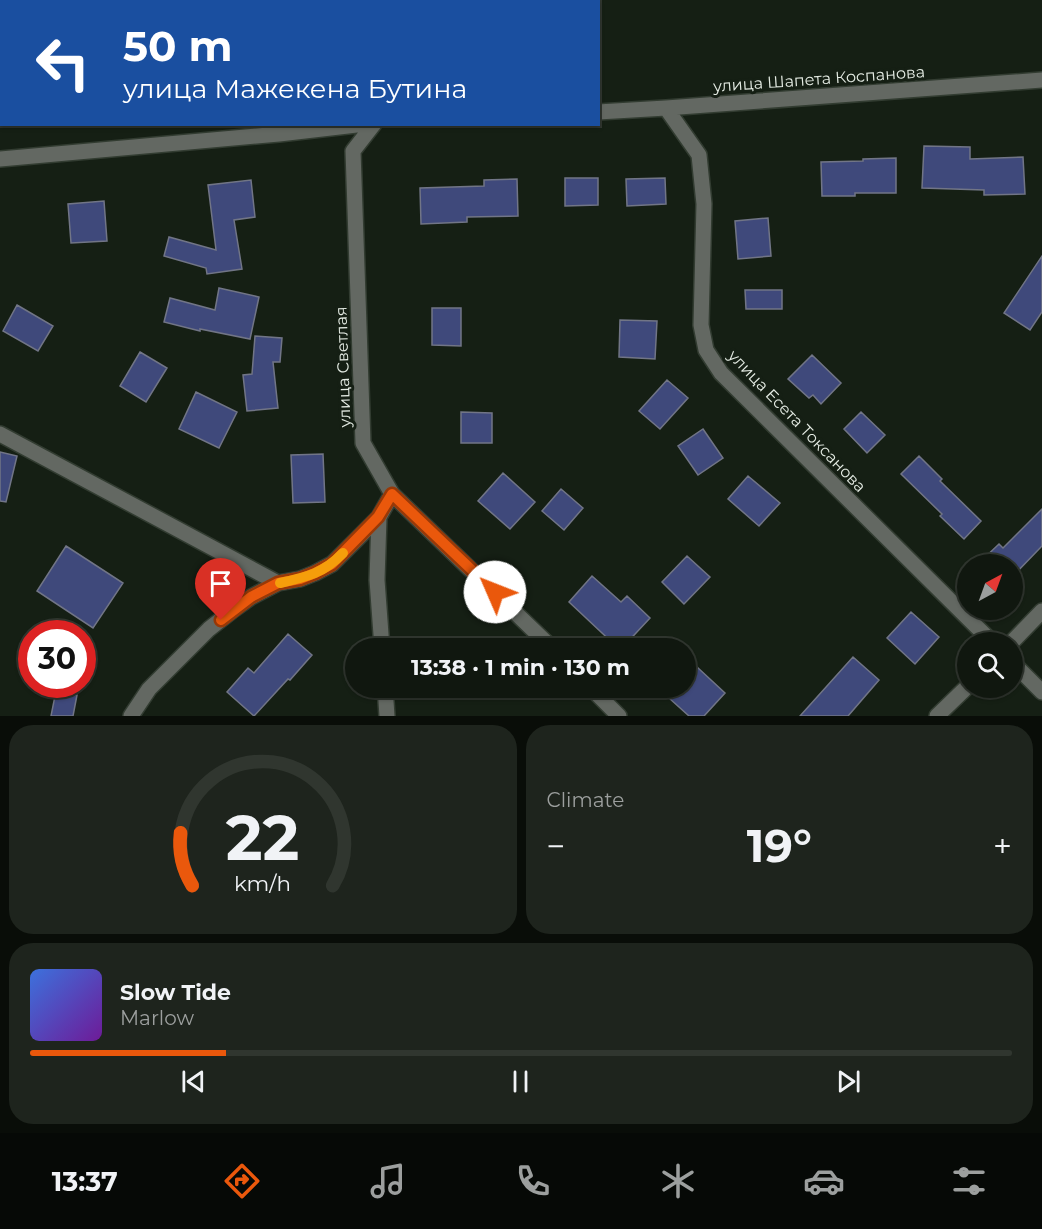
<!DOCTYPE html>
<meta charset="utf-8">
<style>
body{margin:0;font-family:Montserrat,sans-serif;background:#1e241d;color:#f1f3f6;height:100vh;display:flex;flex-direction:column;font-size:22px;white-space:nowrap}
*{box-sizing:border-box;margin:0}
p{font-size:20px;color:#9c9f9e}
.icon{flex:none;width:33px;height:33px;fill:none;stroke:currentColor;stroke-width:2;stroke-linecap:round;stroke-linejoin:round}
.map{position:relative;height:716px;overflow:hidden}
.side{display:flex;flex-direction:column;gap:9px;padding:9px;background:#090d08;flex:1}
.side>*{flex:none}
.banner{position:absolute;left:0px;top:0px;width:600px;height:126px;box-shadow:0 2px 4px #0004,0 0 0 2px #30362f;background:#1a4fa0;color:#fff;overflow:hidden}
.needle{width:39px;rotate:41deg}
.fabs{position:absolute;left:957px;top:554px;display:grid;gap:12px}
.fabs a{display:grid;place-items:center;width:66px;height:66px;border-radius:50%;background:#10170f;box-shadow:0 2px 4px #0004,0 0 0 2px #30362f;font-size:30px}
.speed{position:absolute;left:18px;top:620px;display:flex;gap:12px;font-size:30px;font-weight:700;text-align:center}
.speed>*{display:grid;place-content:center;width:78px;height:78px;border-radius:50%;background:#10170f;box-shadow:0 2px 4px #0004,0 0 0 2px #30362f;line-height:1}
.speed .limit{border:9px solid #d22;background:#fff;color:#111}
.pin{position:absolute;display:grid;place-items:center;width:51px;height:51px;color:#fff;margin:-62px -26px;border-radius:50% 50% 50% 0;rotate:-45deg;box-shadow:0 0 6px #0007}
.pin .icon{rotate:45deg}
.me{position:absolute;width:66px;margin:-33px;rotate:314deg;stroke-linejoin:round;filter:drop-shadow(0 0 4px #0008)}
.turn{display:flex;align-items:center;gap:21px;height:126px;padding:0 24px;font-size:27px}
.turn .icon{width:78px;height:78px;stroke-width:2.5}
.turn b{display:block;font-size:42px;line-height:51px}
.big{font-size:45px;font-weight:700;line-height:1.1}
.side .tile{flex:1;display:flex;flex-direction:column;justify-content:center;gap:9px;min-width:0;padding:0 21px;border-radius:24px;background:#1e241d}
.side .dial{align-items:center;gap:0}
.dial svg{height:156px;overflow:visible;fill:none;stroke:#30362f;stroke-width:7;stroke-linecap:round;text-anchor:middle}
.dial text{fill:#f1f3f6;stroke:none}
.song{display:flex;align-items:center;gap:18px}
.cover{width:72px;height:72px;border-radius:9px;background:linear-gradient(135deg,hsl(220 70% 55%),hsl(280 70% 35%))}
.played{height:6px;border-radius:3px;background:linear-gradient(90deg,#ea580c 20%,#30362f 20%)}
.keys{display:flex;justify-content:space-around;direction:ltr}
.heat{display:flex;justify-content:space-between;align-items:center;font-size:33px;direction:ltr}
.side .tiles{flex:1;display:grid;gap:9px;grid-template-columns:1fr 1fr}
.tile:last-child{grid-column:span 2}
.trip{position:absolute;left:345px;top:638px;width:351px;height:60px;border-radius:30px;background:#10170f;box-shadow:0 2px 4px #0004,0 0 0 2px #30362f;font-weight:700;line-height:60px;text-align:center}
.tabs{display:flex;height:96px;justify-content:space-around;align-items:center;background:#060906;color:#9c9f9e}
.tabs .icon{width:42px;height:42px}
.tabs .on{color:#ea580c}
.tabs b{font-size:27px;color:#f1f3f6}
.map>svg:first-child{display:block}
.building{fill:#3f497b;stroke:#717586;stroke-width:1.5}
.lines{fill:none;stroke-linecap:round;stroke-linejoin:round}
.street-casing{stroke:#323c31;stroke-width:18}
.path{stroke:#6b746a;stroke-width:3;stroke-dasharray:6 3;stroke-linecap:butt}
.street{stroke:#636862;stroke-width:15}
.route-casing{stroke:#983908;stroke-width:15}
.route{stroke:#ea580c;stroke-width:10}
.slow{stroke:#f59e0b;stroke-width:10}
.labels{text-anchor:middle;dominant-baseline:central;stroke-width:6;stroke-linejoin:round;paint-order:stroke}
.street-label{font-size:16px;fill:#e5ece4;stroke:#151f14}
</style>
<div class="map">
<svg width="1042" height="716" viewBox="0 0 1042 716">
<rect width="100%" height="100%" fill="#151f14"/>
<path class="building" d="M 924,146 L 970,147 L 970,159 L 1023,157 L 1025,194 L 984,195 L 984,190 L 922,188 Z
M 896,158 L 896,193 L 855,193 L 855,196 L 822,196 L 821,162 L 863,161 L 863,159 Z
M 565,178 L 598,178 L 598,205 L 565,206 Z
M 665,178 L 666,204 L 627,206 L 626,179 Z
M 517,179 L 518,216 L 467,217 L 467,222 L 421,224 L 420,188 L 484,186 L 484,180 Z
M 251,180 L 255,217 L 234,220 L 242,269 L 207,274 L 206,268 L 164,256 L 169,237 L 216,250 L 208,185 Z
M 104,201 L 107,241 L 71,243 L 68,204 Z
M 768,218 L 771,256 L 738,259 L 735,221 Z
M 1042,256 L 1042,312 L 1030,330 L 1004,313 Z
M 219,288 L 259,297 L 250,339 L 200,329 L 200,331 L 164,322 L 170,298 L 215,310 Z
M 745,290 L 782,290 L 782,309 L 746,309 Z
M 17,305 L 53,326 L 38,351 L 3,331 Z
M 432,308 L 461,308 L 461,346 L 432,345 Z
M 620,320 L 657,321 L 655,359 L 619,357 Z
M 255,336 L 282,338 L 280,362 L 273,362 L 278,408 L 247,411 L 243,375 L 252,374 Z
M 140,352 L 167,368 L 146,402 L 120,386 Z
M 812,355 L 841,383 L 821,404 L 813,395 L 809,398 L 788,379 Z
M 667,380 L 688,398 L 660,429 L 639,411 Z
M 196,392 L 237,412 L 219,448 L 179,429 Z
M 461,412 L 492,413 L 492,443 L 461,443 Z
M 861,412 L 885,435 L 867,453 L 844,429 Z
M 703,429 L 723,458 L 698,475 L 678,446 Z
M 0,452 L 17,456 L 6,502 L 0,501 Z
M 323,454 L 325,502 L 293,503 L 291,455 Z
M 919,456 L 942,479 L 940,481 L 981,521 L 964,539 L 940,516 L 942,514 L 901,474 Z
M 503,473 L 535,502 L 510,529 L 478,501 Z
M 748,476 L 780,503 L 759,526 L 728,499 Z
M 561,489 L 583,508 L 564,530 L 542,511 Z
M 1042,509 L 1042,546 L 1012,577 L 1012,564 L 978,564 L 999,544 L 1003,548 Z
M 66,546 L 123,583 L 93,628 L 37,591 Z
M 687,556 L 710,577 L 684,604 L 662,582 Z
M 592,576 L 621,602 L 627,596 L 650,618 L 622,648 L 618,648 L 569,602 Z
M 911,612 L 939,637 L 915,664 L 887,638 Z
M 288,634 L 312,655 L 290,680 L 288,679 L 254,716 L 227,692 L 248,668 L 254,673 Z
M 853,657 L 879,680 L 848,716 L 800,716 Z
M 697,667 L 725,693 L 704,716 L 689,716 L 669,698 L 679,687 L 686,687 L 686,680 Z
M 56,691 L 77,695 L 73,716 L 51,716 Z"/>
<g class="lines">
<g class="street-casing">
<path id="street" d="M 368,0 L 368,2
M 666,108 L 699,155 L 704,204 L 701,325 L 706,350 L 721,373 L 992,642
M 598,112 L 666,108 L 1042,80
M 374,124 L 353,151 L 363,443 L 392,494 L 552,648
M 0,159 L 279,134 L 365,124
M 0,434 L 278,583
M 379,517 L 377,580 L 382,648
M 1012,642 L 1042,611
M 1012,662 L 1042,692
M 385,687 L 387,716
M 590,687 L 619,716
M 131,716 L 149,689 L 209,629 L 233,610 L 251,597 L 278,583 L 300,579 L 315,573 L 332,564 L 379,517 L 392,494
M 937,716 L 968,686"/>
</g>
<path class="path" d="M 228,0 L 229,2
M 0,117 L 2,117"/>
<use href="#street" class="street"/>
</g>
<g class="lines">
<g class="route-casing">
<path id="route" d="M 221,620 L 251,597 L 278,583 L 300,579 L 315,573 L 332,564 L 378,517 L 392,494 L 495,592"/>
</g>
<use href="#route" class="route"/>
<path class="slow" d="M 280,583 C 307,577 324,573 343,553"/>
</g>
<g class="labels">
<g class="street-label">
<text transform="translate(819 79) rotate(-4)">улица Шапета Коспанова</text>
<text transform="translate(343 367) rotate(-92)">улица Светлая</text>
<text transform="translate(797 421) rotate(46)">улица Есета Токсанова</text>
</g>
</g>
</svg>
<div class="fabs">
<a><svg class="needle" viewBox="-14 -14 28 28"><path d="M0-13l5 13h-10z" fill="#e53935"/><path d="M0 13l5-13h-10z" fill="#9c9f9e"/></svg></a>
<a><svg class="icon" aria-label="search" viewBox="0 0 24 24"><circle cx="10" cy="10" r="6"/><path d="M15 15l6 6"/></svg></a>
</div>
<div class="speed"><div class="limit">30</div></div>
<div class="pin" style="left:221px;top:620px;background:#d93025"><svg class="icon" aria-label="arrive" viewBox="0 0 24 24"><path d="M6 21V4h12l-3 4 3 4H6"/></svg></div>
<svg class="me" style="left:495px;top:592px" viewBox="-20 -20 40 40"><circle r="19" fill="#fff"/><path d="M0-13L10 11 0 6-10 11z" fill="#ea580c"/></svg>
<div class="trip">13:38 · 1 min · 130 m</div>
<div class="banner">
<div class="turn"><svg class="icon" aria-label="left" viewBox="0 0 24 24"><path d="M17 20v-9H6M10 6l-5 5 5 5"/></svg><div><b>50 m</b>улица Мажекена Бутина</div></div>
</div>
</div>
<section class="side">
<div class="tiles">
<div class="tile dial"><svg viewBox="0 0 100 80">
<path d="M14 69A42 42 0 1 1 86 69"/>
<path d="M14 69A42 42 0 0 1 8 42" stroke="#ea580c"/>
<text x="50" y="56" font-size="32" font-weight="700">22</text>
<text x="50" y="72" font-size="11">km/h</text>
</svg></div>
<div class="tile"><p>Climate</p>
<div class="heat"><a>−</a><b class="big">19°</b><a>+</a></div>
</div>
<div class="tile">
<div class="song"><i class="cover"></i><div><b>Slow Tide</b><p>Marlow</p></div></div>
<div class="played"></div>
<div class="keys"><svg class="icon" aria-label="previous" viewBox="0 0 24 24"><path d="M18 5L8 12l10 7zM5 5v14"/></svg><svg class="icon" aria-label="pause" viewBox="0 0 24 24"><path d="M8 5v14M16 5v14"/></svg><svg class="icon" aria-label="next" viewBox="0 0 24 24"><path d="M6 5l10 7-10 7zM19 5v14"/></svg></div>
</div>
</div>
</section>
<nav class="tabs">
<b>13:37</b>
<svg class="icon on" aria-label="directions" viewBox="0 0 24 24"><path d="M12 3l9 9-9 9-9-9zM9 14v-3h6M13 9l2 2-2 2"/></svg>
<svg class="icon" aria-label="music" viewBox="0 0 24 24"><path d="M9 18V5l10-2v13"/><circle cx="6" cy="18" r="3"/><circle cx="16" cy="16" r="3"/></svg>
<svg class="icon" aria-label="phone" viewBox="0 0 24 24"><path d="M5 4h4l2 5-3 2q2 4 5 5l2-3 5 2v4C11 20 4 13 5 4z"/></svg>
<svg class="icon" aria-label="climate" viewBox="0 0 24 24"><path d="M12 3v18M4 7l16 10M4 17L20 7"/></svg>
<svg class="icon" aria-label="car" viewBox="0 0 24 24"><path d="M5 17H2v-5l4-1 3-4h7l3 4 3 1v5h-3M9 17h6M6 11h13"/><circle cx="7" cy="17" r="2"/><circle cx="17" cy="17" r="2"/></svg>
<svg class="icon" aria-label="filters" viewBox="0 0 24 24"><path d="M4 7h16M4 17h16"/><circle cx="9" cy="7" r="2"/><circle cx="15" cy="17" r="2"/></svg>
</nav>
